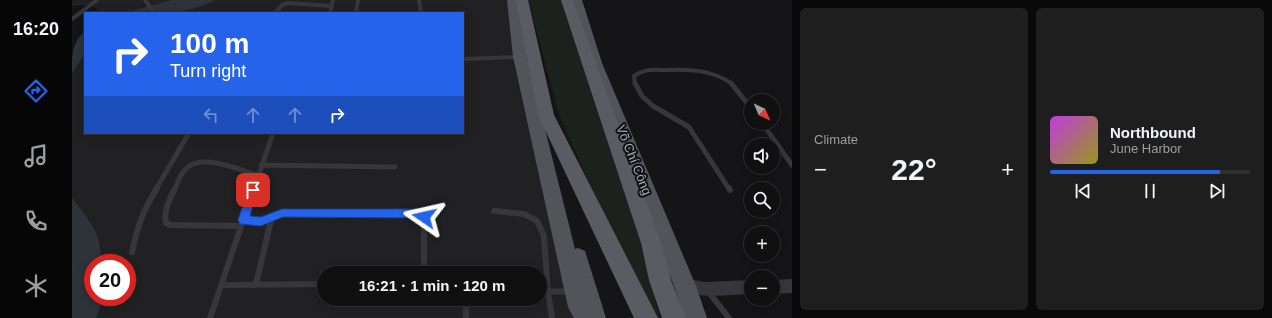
<!DOCTYPE html>
<meta charset="utf-8">
<style>
body{margin:0;font-family:Arial,sans-serif;background:#1e1e1f;color:#f1f3f6;height:100vh;display:flex;flex-direction:column;font-size:15px;white-space:nowrap}
*{box-sizing:border-box;margin:0}
p{font-size:13px;color:#9c9d9f}
.icon{flex:none;width:22px;height:22px;fill:none;stroke:currentColor;stroke-width:2;stroke-linecap:round;stroke-linejoin:round}
.map{position:relative;flex:1;overflow:hidden}
.side{display:flex;flex-direction:column;gap:8px;padding:8px;background:#090909;width:480px}
.side>*{flex:none}
.hud{position:absolute;left:12px;top:12px;width:380px;height:122px;border-radius:0px;box-shadow:0 2px 10px #0003,0 0 0 1px #303031;background:#2563eb;color:#fff;overflow:hidden}
.needle{width:26px;rotate:136deg}
.tools{position:absolute;left:672px;top:94px;display:grid;gap:8px}
.tools a{display:grid;place-items:center;width:36px;height:36px;border-radius:50%;background:#101011;box-shadow:0 2px 10px #0003,0 0 0 1px #303031;font-size:20px}
.speed{position:absolute;left:12px;top:254px;display:flex;gap:8px;font-size:20px;font-weight:700;text-align:center}
.speed>*{display:grid;place-content:center;width:52px;height:52px;border-radius:50%;background:#101011;box-shadow:0 2px 10px #0003,0 0 0 1px #303031;line-height:1}
.speed .limit{border:6px solid #d22;background:#fff;color:#111}
.pin{position:absolute;display:grid;place-items:center;width:34px;height:34px;color:#fff;margin:-17px;border-radius:8px;box-shadow:0 2px 6px #0006}
.me{position:absolute;width:44px;margin:-22px;rotate:281deg;stroke-linejoin:round;filter:drop-shadow(0 0 3px #0008)}
.turn{display:flex;align-items:center;gap:14px;height:84px;padding:0 20px;font-size:18px}
.turn .icon{width:52px;height:52px;stroke-width:2.5}
.turn b{display:block;font-size:28px;line-height:34px}
.lanes{display:flex;align-items:center;height:38px;padding:0 20px;background:#0003;justify-content:center;gap:20px;direction:ltr}
.lanes .off{opacity:.35}
.big{font-size:30px;font-weight:600;line-height:1.1}
.side .tile{flex:1;display:flex;flex-direction:column;justify-content:center;gap:6px;min-width:0;padding:0 14px;border-radius:6px;background:#1e1e1f}
.song{display:flex;align-items:center;gap:12px}
.cover{width:48px;height:48px;border-radius:6px;background:linear-gradient(135deg,hsl(290 70% 55%),hsl(60 70% 35%))}
.played{height:4px;border-radius:2px;background:linear-gradient(90deg,#2563eb 85%,#303031 85%)}
.keys{display:flex;justify-content:space-around;direction:ltr}
.heat{display:flex;justify-content:space-between;align-items:center;font-size:22px;direction:ltr}
.side .tiles{flex:1;display:grid;gap:8px;grid-template-columns:repeat(2,1fr)}
.trip{position:absolute;left:245px;top:266px;width:230px;height:40px;border-radius:20px;background:#101011;box-shadow:0 2px 10px #0003,0 0 0 1px #303031;font-weight:600;line-height:40px;text-align:center}
main{display:flex;flex:1;min-height:0}
.tab-bar{display:flex;flex-direction:column;width:72px;justify-content:space-around;align-items:center;background:#060607;color:#9c9d9f}
.tab-bar .icon{width:28px;height:28px}
.tab-bar .active{color:#2563eb}
.tab-bar b{font-size:18px;color:#f1f3f6}
.map>svg:first-child{display:block}
.built{fill:#212124;fill-rule:evenodd}
.green{fill:#1c211d}
.water{fill:#2d3339}
.lines{fill:none;stroke-linecap:round;stroke-linejoin:round}
.service-far2{stroke:#37373b;stroke-width:4}
.service-far1{stroke:#37373b;stroke-width:5}
.service{stroke:#37373b;stroke-width:6}
.minor{fill:#37373b;fill-rule:evenodd}
.primary{fill:#53545a;fill-rule:evenodd}
.trunk{fill:#5b5c63;fill-rule:evenodd}
.route{fill:#2563eb;stroke:#184099}
.labels{text-anchor:middle;dominant-baseline:central;stroke-width:4;stroke-linejoin:round;paint-order:stroke}
.street-label{font-size:13px;fill:#a8acb6;stroke:#101012}
</style>
<main>
<nav class="tab-bar">
<b>16:20</b>
<svg class="icon active" aria-label="directions" viewBox="0 0 24 24"><path d="M12 3l9 9-9 9-9-9zM9 14v-3h6M13 9l2 2-2 2"/></svg>
<svg class="icon" aria-label="music" viewBox="0 0 24 24"><path d="M9 18V5l10-2v13"/><circle cx="6" cy="18" r="3"/><circle cx="16" cy="16" r="3"/></svg>
<svg class="icon" aria-label="phone" viewBox="0 0 24 24"><path d="M5 4h4l2 5-3 2q2 4 5 5l2-3 5 2v4C11 20 4 13 5 4z"/></svg>
<svg class="icon" aria-label="climate" viewBox="0 0 24 24"><path d="M12 3v18M4 7l16 10M4 17L20 7"/></svg>
</nav>
<div class="map">
<svg width="720" height="318" viewBox="0 0 720 318">
<rect width="100%" height="100%" fill="#151517"/>
<path class="built" d="M 0,0 L 436,0 L 443,70 L 503,318 L 24,318 L 31,300 L 31,297 L 55,297 L 55,263 L 30,263 L 29,247 L 18,220 L 0,198 L 0,73 L 13,54 L 13,133 L 391,133 L 391,13 L 25,13 L 25,8 L 9,5 L 0,6 ZM 252,273 L 468,273 L 468,299 L 252,299 Z"/>
<path class="green" d="M 456,0 L 494,0 L 548,165 L 588,318 L 586,318 L 522,194 L 487,114 Z"/>
<path class="water" d="M 100,0 L 143,0 C 113,16 85,13 52,13 Z
M 13,31 L 13,54 L 0,73 C 0,54 0,43 13,31 Z
M 0,198 C 18,220 29,233 30,263 L 21,263 L 21,297 L 31,297 L 31,300 L 24,318 L 0,318 Z"/>
<g class="lines">
<path class="service-far2" d="M 73,0 L 82,13
M 347,0 L 349,13
M 203,13 L 210,5 L 216,3 L 259,6
M 258,13 L 261,0
M 284,13 L 286,0
M 0,19 L 25,0
M 391,59 L 447,57
M 563,84 L 562,76 C 574,68 581,70 595,70 C 618,69 641,70 660,84"/>
<path class="service-far1" d="M 563,83 L 570,96 L 581,106 L 617,127 L 657,189
M 659,83 L 679,108
M 690,123 L 720,165
M 189,165 L 323,167
M 84,189 L 117,133
M 103,189 C 106,181 109,172 116,167 C 133,154 167,170 186,175
M 182,189 L 201,133"/>
<path class="service" d="M 103,188 C 98,199 91,211 94,223 L 98,225 L 169,226
M 657,188 L 658,190
M 422,211 L 452,214 L 465,221 L 472,236 L 476,292 L 480,318
M 171,220 L 189,221 L 210,213 L 349,214 L 352,217 L 352,273
M 60,252 C 66,225 71,211 85,188
M 184,284 L 200,216
M 151,285 L 252,284
M 635,290 L 657,318
M 468,292 L 500,291
M 138,318 L 182,188
M 394,318 L 394,309 L 398,299"/>
<path class="minor" d="M 610,278 L 633,282 L 679,280 L 679,294 C 655,295 628,299 605,290 L 603,285 L 605,280 Z
M 720,279 L 720,293 L 701,294 L 701,280 Z"/>
<path class="primary" d="M 435,0 L 447,0 L 455,57 L 503,249 L 506,248 L 513,251 L 534,318 L 502,318 L 496,307 L 441,57 Z
M 498,0 L 510,0 L 530,63 L 624,286 L 635,318 L 613,318 L 602,286 L 516,63 Z"/>
<path class="trunk" d="M 444,0 L 456,0 L 482,115 L 586,318 L 562,318 L 466,115 Z
M 489,0 L 501,0 L 589,243 L 599,280 L 614,318 L 590,318 L 577,280 L 569,243 Z"/>
</g>
<path class="route" d="M 181,186 L 185,187 L 186,190 L 178,216 L 189,217 L 210,209 L 344,209 L 355,214 L 357,217 L 355,220 L 352,221 L 343,218 L 211,217 L 189,226 L 168,224 L 166,220 L 176,190 L 178,187 Z"/>
<g class="labels">
<g class="street-label">
<text transform="translate(562 160) rotate(68)">Võ Chí Công</text>
</g>
</g>
</svg>
<div class="tools">
<a><svg class="needle" viewBox="-14 -14 28 28"><path d="M0-13l5 13h-10z" fill="#e53935"/><path d="M0 13l5-13h-10z" fill="#9c9d9f"/></svg></a>
<a><svg class="icon" aria-label="sound" viewBox="0 0 24 24"><path d="M4 9h4l5-4v14l-5-4H4zM17 9q2 3 0 6"/></svg></a>
<a><svg class="icon" aria-label="search" viewBox="0 0 24 24"><circle cx="10" cy="10" r="6"/><path d="M15 15l6 6"/></svg></a>
<a>+</a>
<a>−</a>
</div>
<div class="speed"><div class="limit">20</div></div>
<div class="pin" style="left:181px;top:190px;background:#d93025"><svg class="icon" aria-label="arrive" viewBox="0 0 24 24"><path d="M6 21V4h12l-3 4 3 4H6"/></svg></div>
<svg class="me" style="left:352px;top:217px" viewBox="-20 -20 40 40"><path d="M0-17L14 15 0 8-14 15z" fill="#2563eb" stroke="#fff" stroke-width="4"/></svg>
<div class="trip">16:21 · 1 min · 120 m</div>
<div class="hud">
<div class="turn"><svg class="icon" aria-label="right" viewBox="0 0 24 24"><path d="M7 20v-9h11M14 6l5 5-5 5"/></svg><div><b>100 m</b>Turn right</div></div>
<div class="lanes"><svg class="icon off" aria-label="left" viewBox="0 0 24 24"><path d="M17 20v-9H6M10 6l-5 5 5 5"/></svg><svg class="icon off" aria-label="ahead" viewBox="0 0 24 24"><path d="M12 20V5M6 11l6-6 6 6"/></svg><svg class="icon off" aria-label="ahead" viewBox="0 0 24 24"><path d="M12 20V5M6 11l6-6 6 6"/></svg><svg class="icon" aria-label="right" viewBox="0 0 24 24"><path d="M7 20v-9h11M14 6l5 5-5 5"/></svg></div>
</div>
</div>
<section class="side">
<div class="tiles">
<div class="tile"><p>Climate</p>
<div class="heat"><a>−</a><b class="big">22°</b><a>+</a></div>
</div>
<div class="tile">
<div class="song"><i class="cover"></i><div><b>Northbound</b><p>June Harbor</p></div></div>
<div class="played"></div>
<div class="keys"><svg class="icon" aria-label="previous" viewBox="0 0 24 24"><path d="M18 5L8 12l10 7zM5 5v14"/></svg><svg class="icon" aria-label="pause" viewBox="0 0 24 24"><path d="M8 5v14M16 5v14"/></svg><svg class="icon" aria-label="next" viewBox="0 0 24 24"><path d="M6 5l10 7-10 7zM19 5v14"/></svg></div>
</div>
</div>
</section>
</main>
